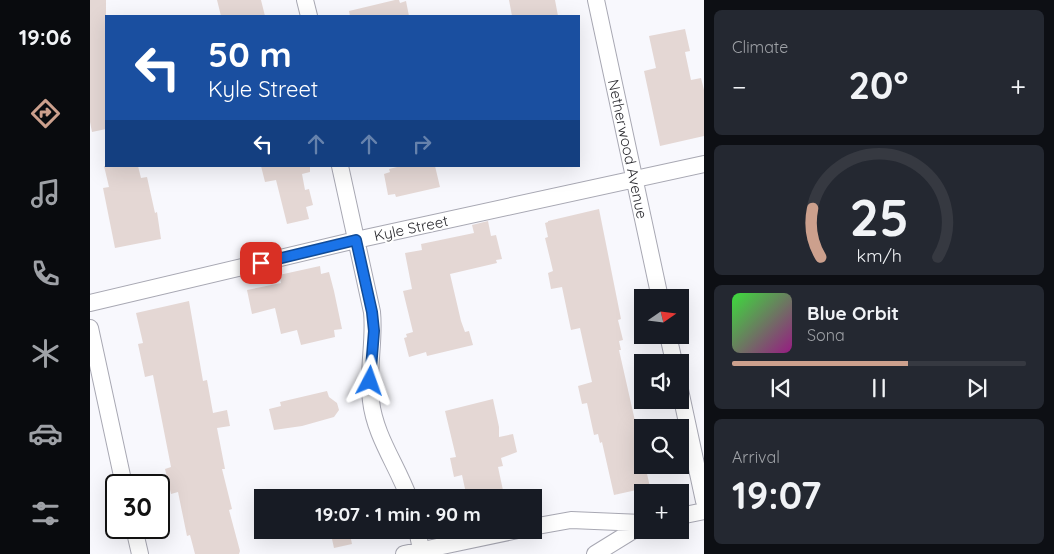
<!DOCTYPE html>
<meta charset="utf-8">
<style>
body{margin:0;font-family:Quicksand,sans-serif;background:#242831;color:#f1f3f6;height:100vh;display:flex;flex-direction:column;font-size:19px;white-space:nowrap}
*{box-sizing:border-box;margin:0}
p{font-size:16px;color:#9ea1a6}
.icon{flex:none;width:28px;height:28px;fill:none;stroke:currentColor;stroke-width:2;stroke-linecap:round;stroke-linejoin:round}
.map{position:relative;flex:1;overflow:hidden}
.details{display:flex;flex-direction:column;gap:10px;padding:10px;background:#0d0f14;width:350px}
.details>*{flex:none}
.top-card{position:absolute;left:15px;top:15px;width:475px;height:152px;border-radius:0px;box-shadow:0 5px 20px #0002;background:#1a4fa0;color:#fff;overflow:hidden}
.needle{width:32px;rotate:76deg}
.controls{position:absolute;left:544px;top:289px;display:grid;gap:10px}
.controls a{display:grid;place-items:center;width:55px;height:55px;border-radius:0px;background:#171b24;box-shadow:0 5px 20px #0002;font-size:25px}
.speed{position:absolute;left:15px;top:474px;display:flex;gap:10px;font-size:25px;font-weight:700;text-align:center}
.speed>*{display:grid;place-content:center;width:65px;height:65px;border-radius:50%;background:#171b24;box-shadow:0 5px 20px #0002;line-height:1}
.speed .limit{border:2px solid #111;border-radius:8px;background:#fff;color:#111}
.pin{position:absolute;display:grid;place-items:center;width:42px;height:42px;color:#fff;margin:-21px;border-radius:10px;box-shadow:0 2px 8px #0006}
.me{position:absolute;width:55px;margin:-28px;rotate:4deg;stroke-linejoin:round;filter:drop-shadow(0 0 4px #0008)}
.turn{display:flex;align-items:center;gap:18px;height:105px;padding:0 20px;font-size:22px}
.turn .icon{width:65px;height:65px;stroke-width:2.5}
.turn b{display:block;font-size:35px;line-height:42px}
.lanes{display:flex;align-items:center;height:48px;padding:0 20px;background:#0003;justify-content:center;gap:25px;direction:ltr}
.lanes .off{opacity:.35}
.big{font-size:38px;font-weight:700;line-height:1.1}
.details .widget{flex:1;display:flex;flex-direction:column;justify-content:center;gap:8px;min-width:0;padding:0 18px;border-radius:8px;background:#242831}
.details .dial{align-items:center;gap:0}
.dial svg{height:130px;overflow:visible;fill:none;stroke:#363941;stroke-width:7;stroke-linecap:round;text-anchor:middle}
.dial text{fill:#f1f3f6;stroke:none}
.song{display:flex;align-items:center;gap:15px}
.cover{width:60px;height:60px;border-radius:8px;background:linear-gradient(135deg,hsl(120 70% 55%),hsl(310 70% 35%))}
.played{height:5px;border-radius:2px;background:linear-gradient(90deg,#cca08d 60%,#363941 60%)}
.keys{display:flex;justify-content:space-around;direction:ltr}
.heat{display:flex;justify-content:space-between;align-items:center;font-size:28px;direction:ltr}
.trip{position:absolute;left:164px;top:489px;width:288px;height:50px;border-radius:0px;background:#171b24;box-shadow:0 5px 20px #0002;font-weight:700;line-height:50px;text-align:center}
main{display:flex;flex:1;min-height:0}
.menu{display:flex;flex-direction:column;width:90px;justify-content:space-around;align-items:center;background:#090b0e;color:#9ea1a6}
.menu .icon{width:35px;height:35px}
.menu .on{color:#cca08d}
.menu b{font-size:22px;color:#f1f3f6}
.map>svg:first-child{display:block}
.building{fill:#e4d7d4}
.lines{fill:none;stroke-linecap:round;stroke-linejoin:round}
.street-casing{stroke:#a8a8b3;stroke-width:18}
.street{stroke:#fff;stroke-width:16}
.route-casing{stroke:#114b97;stroke-width:12}
.route{stroke:#1a73e8;stroke-width:9}
.labels{text-anchor:middle;dominant-baseline:central;stroke-width:4;stroke-linejoin:round;paint-order:stroke}
.street-label{font-size:15px;fill:#2b2b30;stroke:#fff}
</style>
<main>
<nav class="menu">
<b>19:06</b>
<svg class="icon on" aria-label="directions" viewBox="0 0 24 24"><path d="M12 3l9 9-9 9-9-9zM9 14v-3h6M13 9l2 2-2 2"/></svg>
<svg class="icon" aria-label="music" viewBox="0 0 24 24"><path d="M9 18V5l10-2v13"/><circle cx="6" cy="18" r="3"/><circle cx="16" cy="16" r="3"/></svg>
<svg class="icon" aria-label="phone" viewBox="0 0 24 24"><path d="M5 4h4l2 5-3 2q2 4 5 5l2-3 5 2v4C11 20 4 13 5 4z"/></svg>
<svg class="icon" aria-label="climate" viewBox="0 0 24 24"><path d="M12 3v18M4 7l16 10M4 17L20 7"/></svg>
<svg class="icon" aria-label="car" viewBox="0 0 24 24"><path d="M5 17H2v-5l4-1 3-4h7l3 4 3 1v5h-3M9 17h6M6 11h13"/><circle cx="7" cy="17" r="2"/><circle cx="17" cy="17" r="2"/></svg>
<svg class="icon" aria-label="filters" viewBox="0 0 24 24"><path d="M4 7h16M4 17h16"/><circle cx="9" cy="7" r="2"/><circle cx="15" cy="17" r="2"/></svg>
</nav>
<div class="map">
<svg width="614" height="554" viewBox="0 0 614 554">
<rect width="100%" height="100%" fill="#f8f8fd"/>
<path class="building" d="M 0,0 L 16,0 L 16,129 L 2,132 L 0,122 Z
M 127,0 L 171,0 L 175,16 L 131,16 Z
M 305,0 L 309,0 L 310,3 L 316,1 L 319,16 L 260,16 L 259,11 Z
M 419,0 L 465,0 L 468,16 L 422,16 Z
M 595,29 L 600,51 L 595,52 L 601,80 L 611,78 L 614,90 L 614,136 L 570,146 L 554,71 L 566,68 L 559,36 Z
M 14,166 L 48,166 L 51,178 L 57,177 L 65,213 L 67,212 L 71,239 L 25,248 L 13,188 L 19,187 Z
M 171,166 L 220,166 L 220,172 L 212,174 L 215,190 L 219,189 L 223,205 L 216,207 L 219,219 L 197,224 L 186,180 L 175,182 Z
M 311,166 L 345,166 L 350,187 L 306,197 L 305,194 L 298,195 L 294,174 L 300,172 L 299,169 Z
M 509,209 L 531,319 L 528,320 L 533,340 L 529,341 L 531,350 L 529,350 L 552,452 L 552,465 L 555,465 L 560,487 L 524,495 L 512,442 L 510,443 L 508,434 L 504,435 L 497,403 L 492,404 L 488,386 L 502,382 L 490,328 L 481,330 L 472,287 L 461,289 L 458,273 L 463,271 L 455,238 L 458,237 L 455,223 L 458,222 L 458,221 Z
M 398,221 L 401,236 L 406,235 L 412,259 L 406,260 L 407,263 L 360,274 L 371,321 L 375,332 L 379,331 L 383,345 L 337,356 L 336,352 L 319,357 L 314,338 L 317,337 L 316,334 L 323,332 L 313,291 L 322,289 L 315,253 L 332,250 L 331,244 L 384,233 L 382,225 Z
M 230,266 L 231,274 L 239,272 L 244,291 L 252,329 L 244,330 L 245,337 L 211,345 L 207,330 L 191,334 L 185,308 L 162,314 L 157,290 L 191,283 L 189,275 Z
M 99,301 L 113,381 L 117,380 L 123,413 L 137,410 L 140,426 L 127,428 L 135,469 L 132,469 L 142,509 L 139,510 L 150,551 L 149,554 L 105,554 L 100,535 L 97,536 L 88,492 L 81,494 L 75,469 L 81,467 L 63,375 L 55,377 L 48,344 L 53,343 L 46,313 Z
M 237,391 L 239,397 L 247,403 L 249,410 L 244,417 L 212,426 L 184,430 L 179,409 L 191,406 L 190,402 Z
M 403,399 L 409,427 L 409,437 L 423,434 L 427,452 L 411,458 L 413,466 L 408,467 L 414,495 L 406,498 L 377,498 L 372,475 L 364,477 L 360,458 L 366,457 L 355,411 Z
M 240,530 L 259,530 L 262,544 L 244,548 Z"/>
<g class="lines">
<g class="street-casing">
<path id="street" d="M 215,0 L 219,16
M 506,0 L 570,298
M 250,166 L 282,312 C 285,341 277,371 281,401 C 285,436 307,465 319,498
M 0,303 L 266,240 L 614,164
M 0,328 L 34,485
M 578,335 L 584,362
M 590,390 L 614,501
M 590,516 L 614,511
M 442,527 L 481,520 L 552,523
M 44,528 L 50,554
M 327,530 L 332,554
M 314,554 L 428,530
M 505,554 L 552,525"/>
</g>
<use href="#street" class="street"/>
</g>
<g class="lines">
<g class="route-casing">
<path id="route" d="M 171,263 L 266,240 L 282,312 L 284,331 L 280,381"/>
</g>
<use href="#route" class="route"/>
</g>
<g class="labels">
<g class="street-label">
<text transform="translate(538 149) rotate(78)">Netherwood Avenue</text>
<text transform="translate(321 228) rotate(-12)">Kyle Street</text>
</g>
</g>
</svg>
<div class="controls">
<a><svg class="needle" viewBox="-14 -14 28 28"><path d="M0-13l5 13h-10z" fill="#e53935"/><path d="M0 13l5-13h-10z" fill="#9ea1a6"/></svg></a>
<a><svg class="icon" aria-label="sound" viewBox="0 0 24 24"><path d="M4 9h4l5-4v14l-5-4H4zM17 9q2 3 0 6"/></svg></a>
<a><svg class="icon" aria-label="search" viewBox="0 0 24 24"><circle cx="10" cy="10" r="6"/><path d="M15 15l6 6"/></svg></a>
<a>+</a>
</div>
<div class="speed"><div class="limit">30</div></div>
<div class="pin" style="left:171px;top:263px;background:#d93025"><svg class="icon" aria-label="arrive" viewBox="0 0 24 24"><path d="M6 21V4h12l-3 4 3 4H6"/></svg></div>
<svg class="me" style="left:280px;top:381px" viewBox="-20 -20 40 40"><path d="M0-17L14 15 0 8-14 15z" fill="#1a73e8" stroke="#fff" stroke-width="4"/></svg>
<div class="trip">19:07 · 1 min · 90 m</div>
<div class="top-card">
<div class="turn"><svg class="icon" aria-label="left" viewBox="0 0 24 24"><path d="M17 20v-9H6M10 6l-5 5 5 5"/></svg><div><b>50 m</b>Kyle Street</div></div>
<div class="lanes"><svg class="icon" aria-label="left" viewBox="0 0 24 24"><path d="M17 20v-9H6M10 6l-5 5 5 5"/></svg><svg class="icon off" aria-label="ahead" viewBox="0 0 24 24"><path d="M12 20V5M6 11l6-6 6 6"/></svg><svg class="icon off" aria-label="ahead" viewBox="0 0 24 24"><path d="M12 20V5M6 11l6-6 6 6"/></svg><svg class="icon off" aria-label="right" viewBox="0 0 24 24"><path d="M7 20v-9h11M14 6l5 5-5 5"/></svg></div>
</div>
</div>
<section class="details">
<div class="widget"><p>Climate</p>
<div class="heat"><a>−</a><b class="big">20°</b><a>+</a></div>
</div>
<div class="widget dial"><svg viewBox="0 0 100 80">
<path d="M14 69A42 42 0 1 1 86 69"/>
<path d="M14 69A42 42 0 0 1 9 39" stroke="#cca08d"/>
<text x="50" y="56" font-size="32" font-weight="700">25</text>
<text x="50" y="72" font-size="11">km/h</text>
</svg></div>
<div class="widget">
<div class="song"><i class="cover"></i><div><b>Blue Orbit</b><p>Sona</p></div></div>
<div class="played"></div>
<div class="keys"><svg class="icon" aria-label="previous" viewBox="0 0 24 24"><path d="M18 5L8 12l10 7zM5 5v14"/></svg><svg class="icon" aria-label="pause" viewBox="0 0 24 24"><path d="M8 5v14M16 5v14"/></svg><svg class="icon" aria-label="next" viewBox="0 0 24 24"><path d="M6 5l10 7-10 7zM19 5v14"/></svg></div>
</div>
<div class="widget"><p>Arrival</p><b class="big">19:07</b></div>
</section>
</main>
